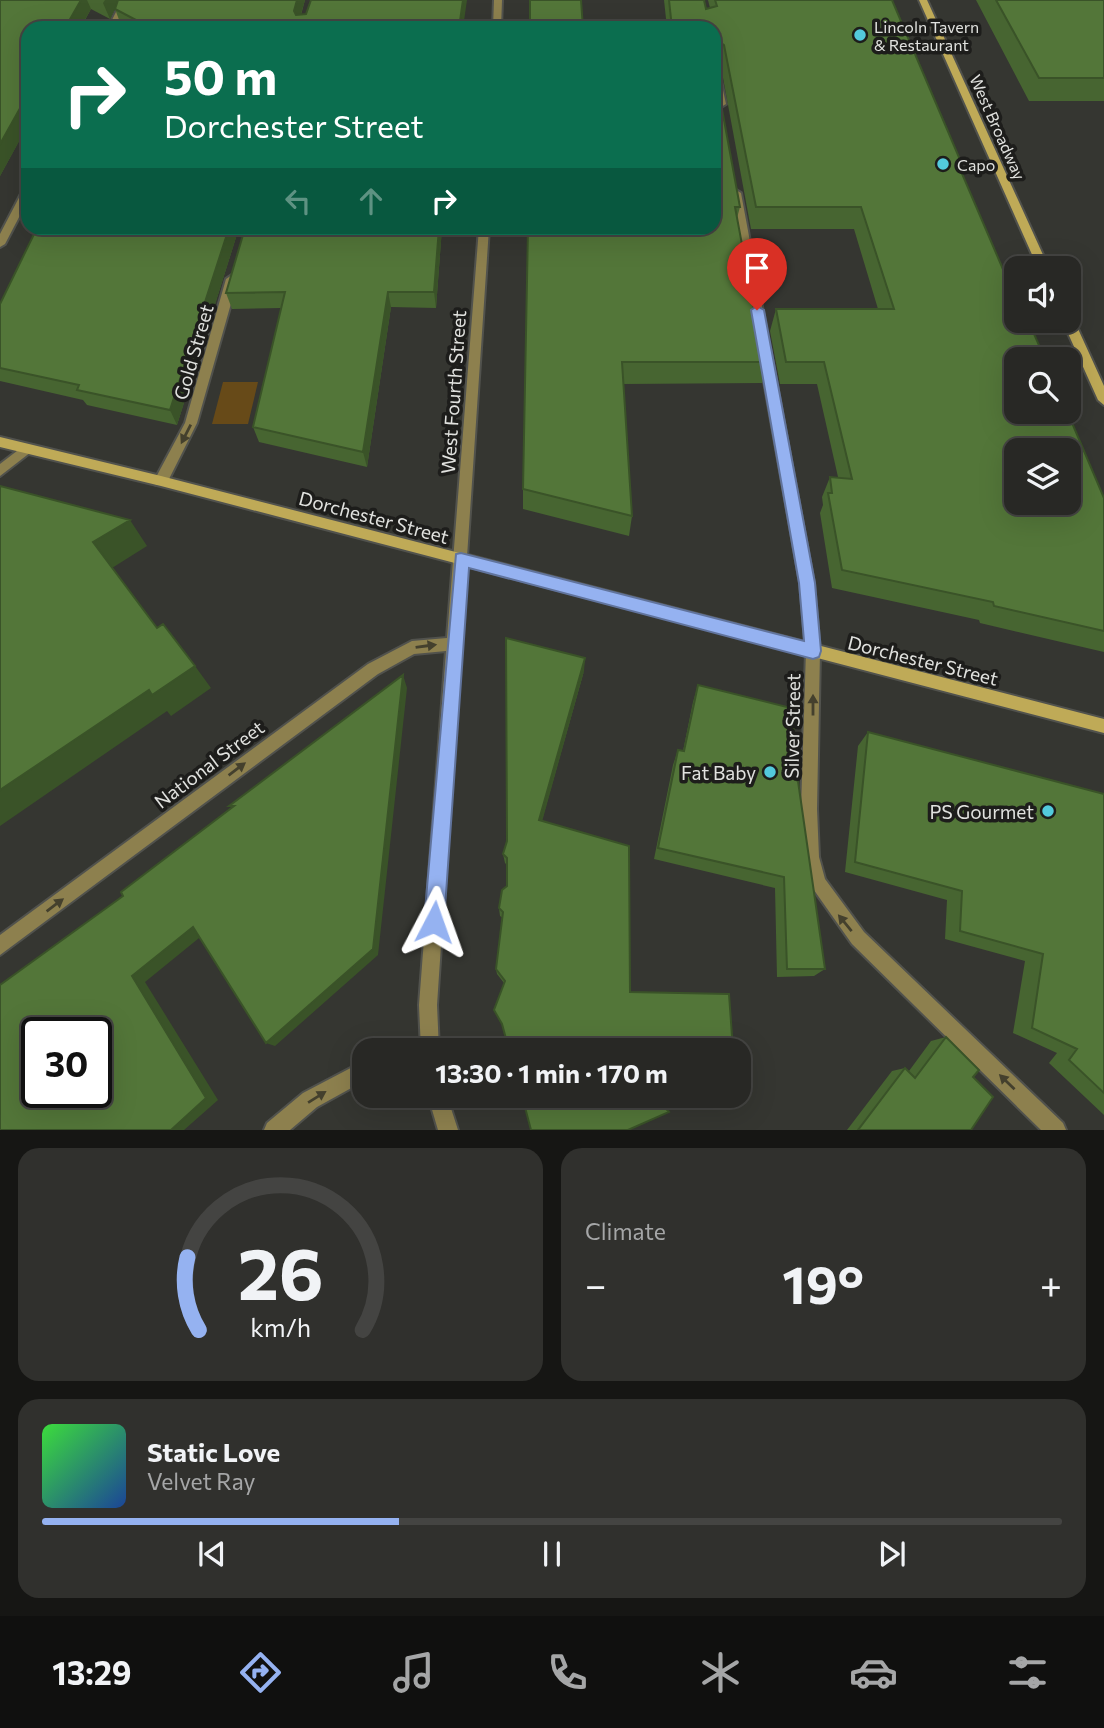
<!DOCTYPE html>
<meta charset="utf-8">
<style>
body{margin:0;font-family:Commissioner,sans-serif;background:#30302d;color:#f1f3f6;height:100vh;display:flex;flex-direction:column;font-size:26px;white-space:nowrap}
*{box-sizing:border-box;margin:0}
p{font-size:23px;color:#a5a6a7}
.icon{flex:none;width:38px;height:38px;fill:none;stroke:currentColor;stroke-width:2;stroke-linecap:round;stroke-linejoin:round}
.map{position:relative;height:1130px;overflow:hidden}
.sheet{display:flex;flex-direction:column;gap:18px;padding:18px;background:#161614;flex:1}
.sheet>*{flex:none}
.hud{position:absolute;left:21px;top:21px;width:700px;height:214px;border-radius:21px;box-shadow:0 7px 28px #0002,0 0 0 2px #444442;background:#0b6e4f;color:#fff;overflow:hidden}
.controls{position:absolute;left:1004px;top:256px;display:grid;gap:14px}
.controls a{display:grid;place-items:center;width:77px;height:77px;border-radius:14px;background:#282825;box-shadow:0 7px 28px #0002,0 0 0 2px #444442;font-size:35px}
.speed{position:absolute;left:21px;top:1017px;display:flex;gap:14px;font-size:35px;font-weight:700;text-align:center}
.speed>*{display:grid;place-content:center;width:91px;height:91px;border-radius:50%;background:#282825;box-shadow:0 7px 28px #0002,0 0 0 2px #444442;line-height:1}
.speed .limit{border:4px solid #111;border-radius:10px;background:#fff;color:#111}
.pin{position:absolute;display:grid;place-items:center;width:60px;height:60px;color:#fff;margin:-72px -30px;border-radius:50% 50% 50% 0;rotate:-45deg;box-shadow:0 0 7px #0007}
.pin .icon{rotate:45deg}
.me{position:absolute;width:77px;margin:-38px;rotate:4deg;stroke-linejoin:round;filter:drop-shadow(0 0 5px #0008)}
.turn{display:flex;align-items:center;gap:24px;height:147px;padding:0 28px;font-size:32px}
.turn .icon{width:91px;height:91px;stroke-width:2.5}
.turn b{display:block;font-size:49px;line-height:60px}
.lanes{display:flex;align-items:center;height:66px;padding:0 28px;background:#0003;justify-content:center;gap:35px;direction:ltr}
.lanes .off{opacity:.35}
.big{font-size:52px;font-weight:700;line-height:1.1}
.sheet .card{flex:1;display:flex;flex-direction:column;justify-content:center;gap:10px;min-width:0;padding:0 24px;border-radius:21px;background:#30302d}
.sheet .dial{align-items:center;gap:0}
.dial svg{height:182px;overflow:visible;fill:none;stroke:#444442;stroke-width:7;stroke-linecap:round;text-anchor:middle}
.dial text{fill:#f1f3f6;stroke:none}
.song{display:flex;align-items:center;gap:21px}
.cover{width:84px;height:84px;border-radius:10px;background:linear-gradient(135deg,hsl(120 70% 55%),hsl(220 70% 35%))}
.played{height:7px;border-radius:4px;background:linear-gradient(90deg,#95b2f1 35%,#444442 35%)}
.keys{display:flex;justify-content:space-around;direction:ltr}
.heat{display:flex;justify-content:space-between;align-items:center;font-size:38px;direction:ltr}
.sheet .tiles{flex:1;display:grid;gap:18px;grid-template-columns:1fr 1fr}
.card:last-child{grid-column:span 2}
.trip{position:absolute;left:352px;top:1038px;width:399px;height:70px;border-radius:21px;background:#282825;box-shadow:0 7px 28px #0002,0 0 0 2px #444442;font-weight:700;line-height:70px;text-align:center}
.tabs{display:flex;height:112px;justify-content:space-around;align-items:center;background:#10100f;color:#a5a6a7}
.tabs .icon{width:49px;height:49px}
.tabs .selected{color:#95b2f1}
.tabs b{font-size:32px;color:#f1f3f6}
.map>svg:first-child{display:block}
.green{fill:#674a18}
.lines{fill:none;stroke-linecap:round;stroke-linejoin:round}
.minor-casing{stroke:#51524d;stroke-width:4}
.tertiary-casing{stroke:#51524d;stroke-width:4}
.secondary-casing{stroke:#51524d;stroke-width:4}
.minor{fill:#8d804e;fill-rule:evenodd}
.tertiary{fill:#8d804e;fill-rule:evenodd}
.secondary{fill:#bfaa57;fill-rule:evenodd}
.wall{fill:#476531}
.shaded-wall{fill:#3a5328}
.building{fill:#537639;stroke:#3a5328;stroke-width:2;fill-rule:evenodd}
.oneway{fill:#44402d}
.route{fill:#95b2f1;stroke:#61749d;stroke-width:2}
.poi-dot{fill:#53cadc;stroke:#1d1d1b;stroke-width:2.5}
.labels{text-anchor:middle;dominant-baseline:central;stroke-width:7;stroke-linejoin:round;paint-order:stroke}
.far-poi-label{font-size:16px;fill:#e1e2df;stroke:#1d1d1b;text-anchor:start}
.far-street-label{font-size:16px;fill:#e1e2df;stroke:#1d1d1b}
.street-label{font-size:19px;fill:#e1e2df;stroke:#1d1d1b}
.poi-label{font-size:19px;fill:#e1e2df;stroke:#1d1d1b;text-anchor:end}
</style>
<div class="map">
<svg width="1104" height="1130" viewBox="0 0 1104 1130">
<rect width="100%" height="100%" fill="#353631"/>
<path class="green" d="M 223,382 L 258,382 L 248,424 L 212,424 Z"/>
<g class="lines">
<g class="minor-casing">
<path id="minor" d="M 122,0 L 130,0 L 116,28 L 108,28 Z
M 494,0 L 502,0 L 501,28 L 493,28 Z
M 714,64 L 718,67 L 726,104 L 721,107 L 716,104 Z
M 28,187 L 28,200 L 5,244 L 0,247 L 0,234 L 23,190 Z
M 736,190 L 741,193 L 766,328 L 760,332 L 754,328 L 731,193 Z
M 479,228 L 489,228 L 437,1005 L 439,1050 L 421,1050 L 419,1005 L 446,651 L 414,654 L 378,674 L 0,955 L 0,935 L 368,664 L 412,641 L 447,638 Z
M 232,275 L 238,279 L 197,423 L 166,485 L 156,485 L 154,481 L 185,423 L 226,279 Z
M 764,344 L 770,348 L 814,583 L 820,651 L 817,809 L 819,857 L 825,879 L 864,932 L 1063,1123 L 1066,1130 L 1041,1130 L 852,944 L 809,883 L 803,857 L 801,809 L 806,651 L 800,583 L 758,348 Z
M 364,1061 L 364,1081 L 317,1107 L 290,1130 L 264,1130 L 267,1123 L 303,1093 Z
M 428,1096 L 447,1096 L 458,1130 L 438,1130 Z"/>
</g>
<g class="tertiary-casing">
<path id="tertiary" d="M 26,444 L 32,449 L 31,452 L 0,476 L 0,464 Z"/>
</g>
<g class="secondary-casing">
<path id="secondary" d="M 919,0 L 927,0 L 1049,268 L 1038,268 Z
M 1069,316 L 1074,320 L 1104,386 L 1104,405 L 1098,400 L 1062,320 L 1069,320 Z
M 0,437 L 161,476 L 1104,719 L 1104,733 L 161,486 L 0,447 Z"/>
</g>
<use href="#minor" class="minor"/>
<use href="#tertiary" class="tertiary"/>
<use href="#secondary" class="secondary"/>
</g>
<path class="wall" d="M 0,0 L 305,0 L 301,15 L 463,28 L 127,28 L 121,25 L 115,9 L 110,19 L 91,9 L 0,176 Z
M 664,0 L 704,0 L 706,9 L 710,8 L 708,0 L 892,0 L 961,162 L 959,167 L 994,250 L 1104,498 L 1104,652 L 980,623 L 979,620 L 832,588 L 820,513 L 823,505 L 822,497 L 830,477 L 838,477 L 817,384 L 780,384 L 770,331 L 776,309 L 878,309 L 854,229 L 751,229 L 721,67 L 715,63 L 715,71 L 740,207 L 737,218 L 754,309 L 768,362 L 762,383 L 623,384 L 632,516 L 629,536 L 523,509 L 523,489 L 714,28 L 667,28 Z
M 976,0 L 1104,0 L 1104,101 L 1029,101 Z
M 37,228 L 239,228 L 177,425 L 87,405 L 83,400 L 0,381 L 0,304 Z
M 245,228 L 442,228 L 436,308 L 391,307 L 367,467 L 259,442 L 253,427 L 281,308 L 232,309 L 226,293 Z
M 584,671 L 542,820 L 503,1026 L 494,1010 L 504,983 L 497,974 L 496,969 L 503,918 L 500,916 L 499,908 L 507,886 L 507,865 L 505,863 L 503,854 Z
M 698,685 L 792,778 L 825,969 L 814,976 L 777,977 L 775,888 L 654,859 L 673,765 L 678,750 L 683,751 L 693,702 Z
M 868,732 L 1104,794 L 1104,1115 L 1049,1063 L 1057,1053 L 1013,1033 L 1025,961 L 945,939 L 947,900 L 845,872 L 858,746 Z
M 946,1037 L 973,1077 L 971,1130 L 847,1130 L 892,1071 L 905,1068 L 909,1071 L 931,1041 Z
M 725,1096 L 737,1096 L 737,1099 L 731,1101 Z"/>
<path class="shaded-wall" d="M 81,0 L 87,0 L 91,9 L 80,28 L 65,28 Z
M 105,0 L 119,0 L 110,19 L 103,3 Z
M 297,0 L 305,0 L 297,27 L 294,11 Z
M 463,0 L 467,0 L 463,28 L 459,28 Z
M 28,94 L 28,125 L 0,176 L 0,144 Z
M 229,228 L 239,228 L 177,425 L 170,410 Z
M 439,228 L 442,228 L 436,308 L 434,292 Z
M 388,292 L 391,307 L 367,467 L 363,452 Z
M 130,520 L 147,546 L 112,568 L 93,542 Z
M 585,658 L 584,671 L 540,829 L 539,820 Z
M 195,666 L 211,688 L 171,716 L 167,711 L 0,826 L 0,790 L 149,690 Z
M 403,675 L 407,688 L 378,955 L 275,1046 L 266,1043 Z
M 193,927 L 204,934 L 145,982 L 218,1100 L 184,1130 L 171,1130 L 132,976 Z"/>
<path class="building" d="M 0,0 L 81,0 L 65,28 L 28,28 L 28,94 L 0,144 Z
M 118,0 L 297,0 L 294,11 L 296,15 L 306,14 L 311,0 L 463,0 L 459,28 L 132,28 L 136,20 L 115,9 Z
M 530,0 L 581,0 L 583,28 L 530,28 Z
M 669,0 L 704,0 L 706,9 L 717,6 L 715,0 L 892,0 L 961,162 L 957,162 L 1017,302 L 1017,320 L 1028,320 L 1045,359 L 1017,359 L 1017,411 L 1067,411 L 1104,498 L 1104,631 L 994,606 L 993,602 L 842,570 L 828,493 L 832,493 L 830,477 L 852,479 L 824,362 L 786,362 L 776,309 L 894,309 L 861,207 L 756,207 L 724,45 L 717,40 L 715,71 L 740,207 L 735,207 L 754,309 L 758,309 L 768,362 L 622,362 L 632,516 L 523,489 L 528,228 L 714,228 L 714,28 L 672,28 ZM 1017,450 L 1069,450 L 1069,502 L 1017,502 Z
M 996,0 L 1104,0 L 1104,78 L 1039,78 Z
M 37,228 L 229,228 L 170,410 L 77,390 L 79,385 L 0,368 L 0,304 Z
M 245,228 L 439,228 L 434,292 L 388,292 L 363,452 L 253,427 L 285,292 L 226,293 Z
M 0,486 L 130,520 L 93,542 L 157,628 L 163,624 L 195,666 L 152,695 L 149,690 L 0,790 Z
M 506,638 L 585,658 L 539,820 L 629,846 L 630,992 L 729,994 L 733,1050 L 509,1050 L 502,1024 L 494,1010 L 505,981 L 496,969 L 503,912 L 499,908 L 502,890 L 507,886 L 507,858 L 503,854 L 507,841 Z
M 403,675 L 373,949 L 266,1043 L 193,927 L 132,976 L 206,1098 L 171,1130 L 0,1130 L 0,985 L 123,896 L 121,892 L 234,806 L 229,806 ZM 37,1032 L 96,1032 L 96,1092 L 37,1092 Z
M 698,685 L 795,709 L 792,778 L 798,781 L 825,969 L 787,969 L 784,877 L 658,848 L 678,750 L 684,751 Z
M 868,732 L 1104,794 L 1104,1093 L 1069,1060 L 1077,1049 L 1032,1028 L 1043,954 L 960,931 L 962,891 L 855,862 Z
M 946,1037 L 979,1070 L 973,1077 L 993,1097 L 971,1130 L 858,1130 L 905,1068 L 915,1078 Z
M 522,1096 L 655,1096 L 669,1112 L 628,1130 L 531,1130 Z"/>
<defs><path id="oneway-solid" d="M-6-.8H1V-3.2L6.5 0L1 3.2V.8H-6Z" transform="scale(1.75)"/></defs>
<g class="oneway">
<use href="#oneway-solid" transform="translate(186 434) rotate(117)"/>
<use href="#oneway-solid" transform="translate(426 646) rotate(-8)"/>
<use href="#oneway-solid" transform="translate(813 705) rotate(-90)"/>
<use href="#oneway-solid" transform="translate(237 769) rotate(-37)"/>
<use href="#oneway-solid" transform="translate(55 905) rotate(-37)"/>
<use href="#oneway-solid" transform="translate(845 923) rotate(-129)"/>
<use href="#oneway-solid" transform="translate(1007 1082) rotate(-136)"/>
<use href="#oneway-solid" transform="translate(317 1097) rotate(-32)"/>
</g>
<path class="route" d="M 757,306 L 764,310 L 815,583 L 821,651 L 819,657 L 813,659 L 469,568 L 444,922 L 441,929 L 434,932 L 427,929 L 424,922 L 456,554 L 461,553 L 804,641 L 799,583 L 751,310 Z"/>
<g class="poi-dot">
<circle cx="860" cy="35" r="7"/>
<circle cx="943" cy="164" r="7"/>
<circle cx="770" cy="772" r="7"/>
<circle cx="1048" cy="811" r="7"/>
</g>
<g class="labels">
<g class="far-poi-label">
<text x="874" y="26">Lincoln Tavern<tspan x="874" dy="18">&amp; Restaurant</tspan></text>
<text x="957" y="164">Capo</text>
</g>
<g class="far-street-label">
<text transform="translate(998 127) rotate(66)">West Broadway</text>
</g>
<g class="street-label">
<text transform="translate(193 352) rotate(-74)">Gold Street</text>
<text transform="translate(453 392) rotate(-86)">West Fourth Street</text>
<text transform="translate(374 517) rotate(15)">Dorchester Street</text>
<text transform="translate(923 660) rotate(14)">Dorchester Street</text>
<text transform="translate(792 726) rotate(-89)">Silver Street</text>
<text transform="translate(209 764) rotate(-37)">National Street</text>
</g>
<g class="poi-label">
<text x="756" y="772">Fat Baby</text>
<text x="1034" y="811">PS Gourmet</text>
</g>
</g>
</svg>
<div class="controls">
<a><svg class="icon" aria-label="sound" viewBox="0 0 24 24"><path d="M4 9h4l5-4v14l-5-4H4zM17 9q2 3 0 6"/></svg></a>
<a><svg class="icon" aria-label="search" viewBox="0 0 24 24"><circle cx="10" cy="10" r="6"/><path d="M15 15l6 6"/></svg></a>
<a><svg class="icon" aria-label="layers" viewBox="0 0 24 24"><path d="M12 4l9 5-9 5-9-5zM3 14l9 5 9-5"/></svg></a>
</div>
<div class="speed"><div class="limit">30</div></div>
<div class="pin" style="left:757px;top:310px;background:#d93025"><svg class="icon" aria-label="arrive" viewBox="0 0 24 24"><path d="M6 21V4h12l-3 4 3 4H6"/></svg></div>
<svg class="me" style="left:434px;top:922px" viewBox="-20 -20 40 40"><path d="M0-17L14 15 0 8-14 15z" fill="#95b2f1" stroke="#fff" stroke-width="4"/></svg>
<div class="trip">13:30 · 1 min · 170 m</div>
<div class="hud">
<div class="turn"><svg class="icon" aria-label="right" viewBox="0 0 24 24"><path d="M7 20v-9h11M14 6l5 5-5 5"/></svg><div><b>50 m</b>Dorchester Street</div></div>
<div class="lanes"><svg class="icon off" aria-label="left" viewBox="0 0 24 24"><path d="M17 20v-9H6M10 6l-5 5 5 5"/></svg><svg class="icon off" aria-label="ahead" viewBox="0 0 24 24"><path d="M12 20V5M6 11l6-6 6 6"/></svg><svg class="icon" aria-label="right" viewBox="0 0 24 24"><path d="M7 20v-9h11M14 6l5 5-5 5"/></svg></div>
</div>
</div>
<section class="sheet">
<div class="tiles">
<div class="card dial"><svg viewBox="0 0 100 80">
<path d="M14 69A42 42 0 1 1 86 69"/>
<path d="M14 69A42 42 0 0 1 9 37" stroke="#95b2f1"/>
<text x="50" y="56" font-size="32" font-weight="700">26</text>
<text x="50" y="72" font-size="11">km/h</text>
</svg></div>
<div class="card"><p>Climate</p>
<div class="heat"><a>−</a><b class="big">19°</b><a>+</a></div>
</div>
<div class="card">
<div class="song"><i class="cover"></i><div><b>Static Love</b><p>Velvet Ray</p></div></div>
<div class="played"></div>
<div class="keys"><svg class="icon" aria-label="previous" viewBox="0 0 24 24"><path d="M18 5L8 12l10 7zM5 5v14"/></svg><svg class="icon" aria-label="pause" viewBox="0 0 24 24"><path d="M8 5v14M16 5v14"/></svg><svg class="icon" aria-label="next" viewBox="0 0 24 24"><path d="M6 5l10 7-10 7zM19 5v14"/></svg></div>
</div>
</div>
</section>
<nav class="tabs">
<b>13:29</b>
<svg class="icon selected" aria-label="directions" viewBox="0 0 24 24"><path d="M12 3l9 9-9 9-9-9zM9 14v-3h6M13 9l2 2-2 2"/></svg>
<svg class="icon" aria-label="music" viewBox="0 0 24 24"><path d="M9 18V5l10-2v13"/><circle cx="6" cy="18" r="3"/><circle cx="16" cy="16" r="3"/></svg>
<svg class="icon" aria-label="phone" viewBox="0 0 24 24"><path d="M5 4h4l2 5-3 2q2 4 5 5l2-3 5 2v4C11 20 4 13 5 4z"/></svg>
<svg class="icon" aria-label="climate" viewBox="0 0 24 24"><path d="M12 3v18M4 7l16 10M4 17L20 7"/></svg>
<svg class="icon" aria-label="car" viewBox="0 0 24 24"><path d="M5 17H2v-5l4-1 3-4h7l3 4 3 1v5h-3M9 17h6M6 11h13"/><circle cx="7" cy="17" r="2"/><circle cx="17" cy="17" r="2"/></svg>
<svg class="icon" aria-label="filters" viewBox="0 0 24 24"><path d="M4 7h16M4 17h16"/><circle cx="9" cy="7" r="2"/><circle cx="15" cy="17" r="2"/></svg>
</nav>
